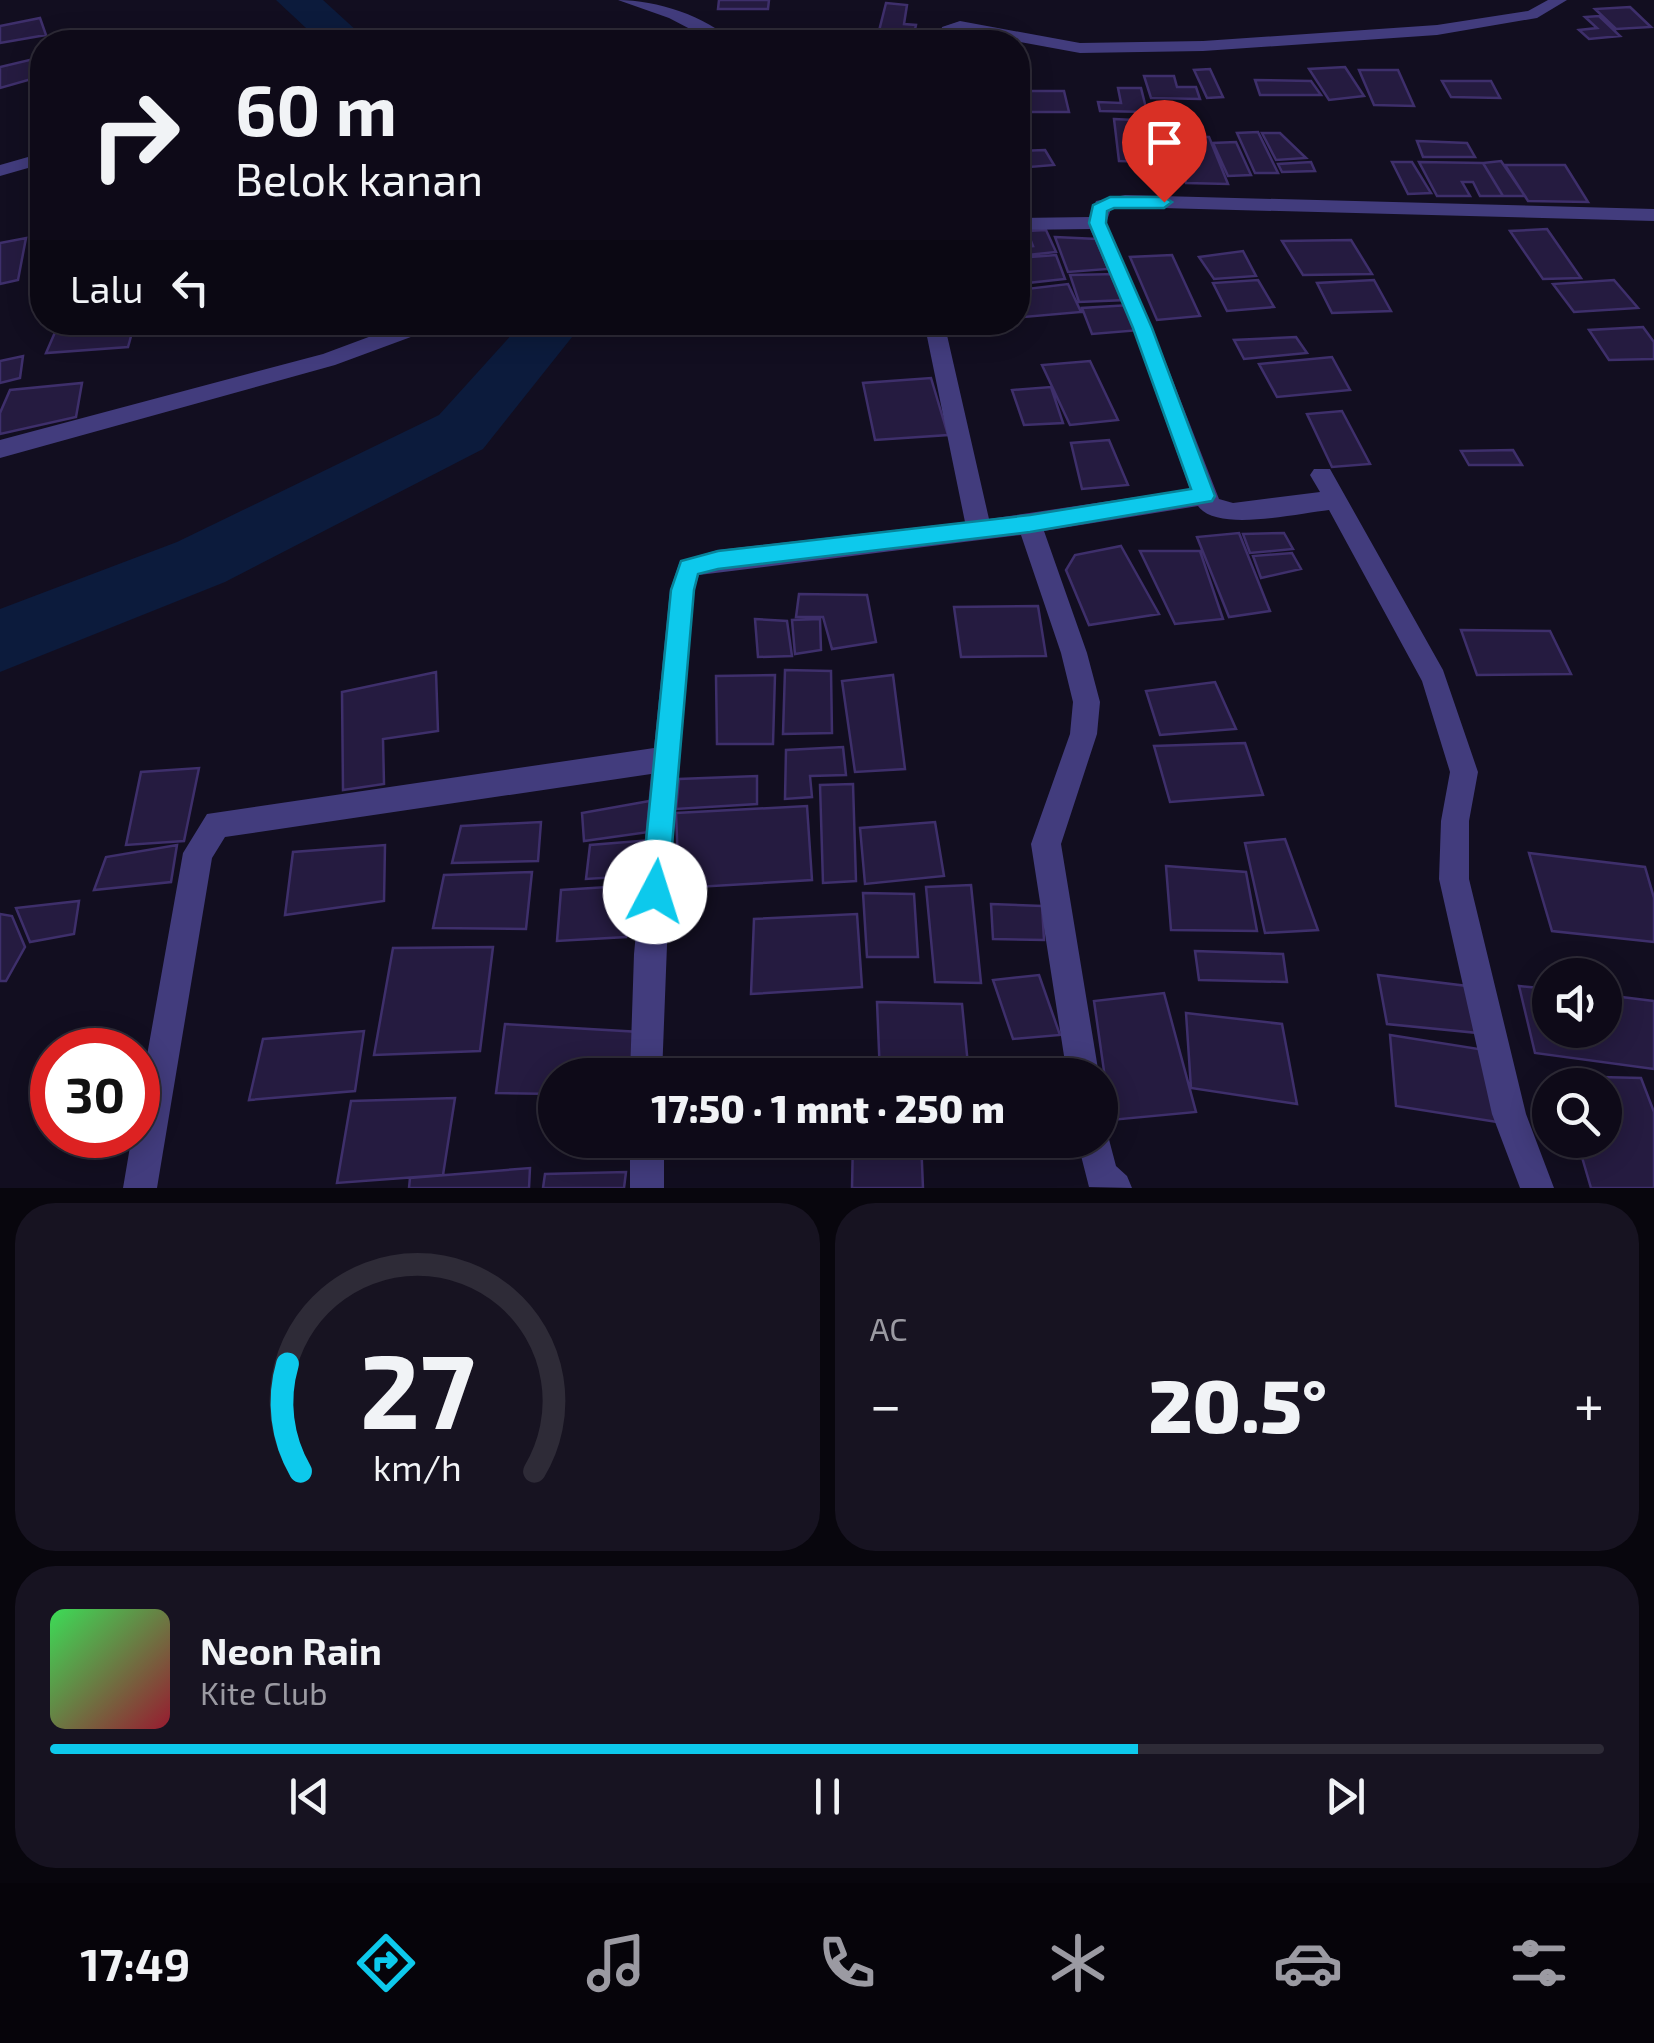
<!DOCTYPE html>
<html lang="id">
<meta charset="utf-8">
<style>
body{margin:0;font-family:"Exo 2",sans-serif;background:#171321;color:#f1f3f6;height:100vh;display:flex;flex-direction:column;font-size:38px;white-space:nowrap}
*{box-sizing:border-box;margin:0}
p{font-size:32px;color:#9b9aa2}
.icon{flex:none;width:55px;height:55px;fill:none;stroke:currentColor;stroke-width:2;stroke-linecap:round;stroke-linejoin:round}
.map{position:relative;height:1188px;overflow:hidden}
.side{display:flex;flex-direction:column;gap:15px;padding:15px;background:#08060d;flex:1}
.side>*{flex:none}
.hud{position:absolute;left:30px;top:30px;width:1000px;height:305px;border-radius:40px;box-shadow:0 5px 25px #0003,0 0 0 2px #2e2b37;background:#0e0a18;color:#f1f3f6;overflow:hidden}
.controls{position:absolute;left:1532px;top:958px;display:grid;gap:20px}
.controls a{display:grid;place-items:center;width:90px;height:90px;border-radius:50%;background:#0e0a18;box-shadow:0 5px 25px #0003,0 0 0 2px #2e2b37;font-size:50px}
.speed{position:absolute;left:30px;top:1028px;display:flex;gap:20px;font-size:50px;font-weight:700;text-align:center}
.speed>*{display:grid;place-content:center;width:130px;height:130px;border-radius:50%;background:#0e0a18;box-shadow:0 5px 25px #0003,0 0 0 2px #2e2b37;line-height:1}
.speed .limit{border:15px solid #d22;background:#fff;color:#111}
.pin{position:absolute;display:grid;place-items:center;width:85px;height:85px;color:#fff;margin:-102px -42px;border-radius:50% 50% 50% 0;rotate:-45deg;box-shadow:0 0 10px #0007}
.pin .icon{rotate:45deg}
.me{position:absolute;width:110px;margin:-55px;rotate:5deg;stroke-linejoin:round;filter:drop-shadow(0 0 8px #0008)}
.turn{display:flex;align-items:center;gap:35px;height:210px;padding:0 40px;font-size:45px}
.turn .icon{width:130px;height:130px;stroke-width:2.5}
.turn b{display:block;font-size:70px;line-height:85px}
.then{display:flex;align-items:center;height:95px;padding:0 40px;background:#0003;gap:20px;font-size:38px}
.big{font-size:75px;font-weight:800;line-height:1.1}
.side .widget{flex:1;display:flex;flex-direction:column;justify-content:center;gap:15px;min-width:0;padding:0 35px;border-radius:40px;background:#171321}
.side .dial{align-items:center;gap:0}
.dial svg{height:260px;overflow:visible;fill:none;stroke:#2e2b37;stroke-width:7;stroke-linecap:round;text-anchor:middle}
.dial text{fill:#f1f3f6;stroke:none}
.song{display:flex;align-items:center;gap:30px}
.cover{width:120px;height:120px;border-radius:15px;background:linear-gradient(135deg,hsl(130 70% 55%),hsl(350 70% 35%))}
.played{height:10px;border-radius:5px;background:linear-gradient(90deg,#0dc9ec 70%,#2e2b37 70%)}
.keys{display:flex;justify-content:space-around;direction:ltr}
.heat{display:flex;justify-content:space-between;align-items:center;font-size:55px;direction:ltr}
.side .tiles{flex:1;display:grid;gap:15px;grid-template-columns:1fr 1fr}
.widget:last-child{grid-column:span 2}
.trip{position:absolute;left:538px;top:1058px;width:580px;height:100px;border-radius:50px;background:#0e0a18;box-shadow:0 5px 25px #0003,0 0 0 2px #2e2b37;font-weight:800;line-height:100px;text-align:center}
.menu{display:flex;height:160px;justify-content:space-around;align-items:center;background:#06040a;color:#9b9aa2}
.menu .icon{width:70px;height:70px}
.menu .active{color:#0dc9ec}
.menu b{font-size:45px;color:#f1f3f6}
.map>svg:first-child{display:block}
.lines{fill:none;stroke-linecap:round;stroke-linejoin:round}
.river{fill:#0c1b3c;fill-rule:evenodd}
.building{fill:#251b40;stroke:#3e2f6b;stroke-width:2.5}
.minor{fill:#423c7d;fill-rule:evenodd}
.route{fill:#0dc9ec;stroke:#088399;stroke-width:2.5}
</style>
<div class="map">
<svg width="1654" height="1188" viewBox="0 0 1654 1188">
<rect width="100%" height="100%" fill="#120e20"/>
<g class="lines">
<path class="river" d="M 276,0 L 323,0 L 369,42 L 321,42 Z
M 523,322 L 584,322 L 483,449 L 225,582 L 0,672 L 0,609 L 177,542 L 439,415 Z"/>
</g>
<path class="building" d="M 719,0 L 769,0 L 768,9 L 718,9 Z
M 886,3 L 907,5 L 904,24 L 916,25 L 914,34 L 879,31 Z
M 1630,7 L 1651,27 L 1616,29 L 1595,9 Z
M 1599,16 L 1620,36 L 1589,39 L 1579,30 L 1597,28 L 1585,17 Z
M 40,18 L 46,35 L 0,43 L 0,26 Z
M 809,30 L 856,33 L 855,42 L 807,42 Z
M 774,31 L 805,32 L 804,42 L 772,42 Z
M 869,34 L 919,39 L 918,42 L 867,42 Z
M 42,57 L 42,76 L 0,88 L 0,67 Z
M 1345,67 L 1364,96 L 1329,100 L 1309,69 Z
M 1210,69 L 1223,97 L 1207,98 L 1194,70 Z
M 1359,70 L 1398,70 L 1414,106 L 1374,105 Z
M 1144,76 L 1174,76 L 1177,87 L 1196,87 L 1200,99 L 1151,98 Z
M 1255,80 L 1311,81 L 1321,95 L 1260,95 Z
M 1442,81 L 1491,81 L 1500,98 L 1451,97 Z
M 1118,88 L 1141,88 L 1147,112 L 1100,111 L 1098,102 L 1121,103 Z
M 1018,91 L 1064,91 L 1069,112 L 1018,112 Z
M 1114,119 L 1153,121 L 1161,162 L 1119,161 Z
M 1258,132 L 1278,173 L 1255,173 L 1237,133 Z
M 1262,133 L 1280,133 L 1306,158 L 1276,160 Z
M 1173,136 L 1209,137 L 1228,184 L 1186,183 Z
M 1417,141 L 1467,143 L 1475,157 L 1423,157 Z
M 1236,142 L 1251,175 L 1228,176 L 1213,143 Z
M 1045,150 L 1054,165 L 1018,168 L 1018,151 Z
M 1501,161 L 1525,196 L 1503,196 L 1483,163 Z
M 1311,162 L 1315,171 L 1282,172 L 1278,164 Z
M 1392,162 L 1412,162 L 1431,193 L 1408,194 Z
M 1419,162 L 1483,163 L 1503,196 L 1480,196 L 1473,182 L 1462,182 L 1470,196 L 1437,196 Z
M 1505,165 L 1565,165 L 1588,202 L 1528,201 Z
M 1547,229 L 1581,278 L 1543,279 L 1510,231 Z
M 1046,230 L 1056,252 L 1018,256 L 1018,247 L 1033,246 L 1027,231 Z
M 1055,237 L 1097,239 L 1108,269 L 1068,272 Z
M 26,238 L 18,280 L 0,284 L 0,243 Z
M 1351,240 L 1372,274 L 1303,275 L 1282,241 Z
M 1243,251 L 1256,276 L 1214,279 L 1199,257 Z
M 1056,255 L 1065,279 L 1018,284 L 1018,258 Z
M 1172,255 L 1200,316 L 1157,320 L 1130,257 Z
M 1117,274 L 1126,300 L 1079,302 L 1070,275 Z
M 1258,280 L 1274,307 L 1227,311 L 1213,283 Z
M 1374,280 L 1391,311 L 1332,313 L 1317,283 Z
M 1614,280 L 1638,308 L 1574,312 L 1553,284 Z
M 1068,284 L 1081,312 L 1024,317 L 1018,302 L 1018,290 Z
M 1130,305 L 1141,330 L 1092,334 L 1082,308 Z
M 135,322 L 128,347 L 46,353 L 59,323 Z
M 1643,327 L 1654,342 L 1654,359 L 1609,360 L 1589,330 Z
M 1296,337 L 1307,353 L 1244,359 L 1234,340 Z
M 23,356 L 20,378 L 0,383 L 0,361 Z
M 1332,357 L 1350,390 L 1277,397 L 1259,364 Z
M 1090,361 L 1118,420 L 1070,425 L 1042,365 Z
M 931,378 L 948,435 L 875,440 L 863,383 Z
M 82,383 L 76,417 L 0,434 L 0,413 L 10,390 Z
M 1051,387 L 1063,423 L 1024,425 L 1012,390 Z
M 1342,411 L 1370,464 L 1332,467 L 1307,414 Z
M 1109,440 L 1128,485 L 1082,489 L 1071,443 Z
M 1513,450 L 1522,465 L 1469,465 L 1461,451 Z
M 1239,533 L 1270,611 L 1229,617 L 1197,537 Z
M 1284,533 L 1293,549 L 1250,553 L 1243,534 Z
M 1121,546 L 1159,614 L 1089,625 L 1066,570 L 1075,555 Z
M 1140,551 L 1200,551 L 1223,619 L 1175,624 Z
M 1292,553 L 1301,569 L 1261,578 L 1253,556 Z
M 799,594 L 867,595 L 876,642 L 832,649 L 823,617 L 796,617 Z
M 1038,606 L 1046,656 L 961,657 L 954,607 Z
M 755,619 L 787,621 L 792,656 L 758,657 Z
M 820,619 L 821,650 L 795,654 L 792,620 Z
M 1461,630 L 1550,631 L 1571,674 L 1477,675 Z
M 785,670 L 831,671 L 832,733 L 783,734 Z
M 436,672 L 438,731 L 383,739 L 384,784 L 343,790 L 342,692 Z
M 775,675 L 773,744 L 717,744 L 716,676 Z
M 893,675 L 905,769 L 855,772 L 842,681 Z
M 1215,682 L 1236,729 L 1160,735 L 1146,691 Z
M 1245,743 L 1263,795 L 1170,802 L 1154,746 Z
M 843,747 L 846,775 L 810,776 L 812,797 L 785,799 L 786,750 Z
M 199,768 L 184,841 L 126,845 L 141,772 Z
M 757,776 L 757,804 L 676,809 L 679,779 Z
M 853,784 L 856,881 L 823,883 L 820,785 Z
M 655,800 L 656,831 L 584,841 L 582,813 Z
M 807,806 L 812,880 L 679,888 L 676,813 Z
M 541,822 L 538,861 L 452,863 L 461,826 Z
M 935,822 L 944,876 L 865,884 L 860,828 Z
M 1285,839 L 1318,930 L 1265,933 L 1245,843 Z
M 651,840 L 652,875 L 586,879 L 590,845 Z
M 177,845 L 171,882 L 94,890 L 106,857 Z
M 385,845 L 384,901 L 285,915 L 293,852 Z
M 1529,853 L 1645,867 L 1654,898 L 1654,942 L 1552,931 Z
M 1166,866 L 1246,872 L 1257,931 L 1171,930 Z
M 532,872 L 526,929 L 433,928 L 444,875 Z
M 971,885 L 981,983 L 935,982 L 926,887 Z
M 623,886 L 626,937 L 557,941 L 561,890 Z
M 863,893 L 914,894 L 918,957 L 867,957 Z
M 79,901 L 74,934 L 30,942 L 16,908 Z
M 991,904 L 1042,906 L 1044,940 L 993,939 Z
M 0,914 L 12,916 L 25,947 L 6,981 L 0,981 Z
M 857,914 L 862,987 L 751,994 L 754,919 Z
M 493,947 L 480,1051 L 374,1055 L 393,948 Z
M 1195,951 L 1283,954 L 1287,982 L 1199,980 Z
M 1039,975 L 1060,1035 L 1013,1039 L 993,980 Z
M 1378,975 L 1467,986 L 1478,1033 L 1387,1024 Z
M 1519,986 L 1550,989 L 1550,1030 L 1605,1030 L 1605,995 L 1654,1001 L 1654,1069 L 1535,1053 Z
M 1164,993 L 1196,1112 L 1111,1120 L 1094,1001 Z
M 877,1002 L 962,1004 L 969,1075 L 880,1075 Z
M 1186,1013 L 1282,1024 L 1297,1104 L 1191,1088 Z
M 505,1024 L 640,1032 L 636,1075 L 555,1075 L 555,1094 L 496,1093 Z
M 364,1031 L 355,1091 L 249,1100 L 263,1039 Z
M 1390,1035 L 1485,1050 L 1497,1122 L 1396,1106 Z
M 1558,1076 L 1641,1078 L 1654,1112 L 1654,1188 L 1591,1188 L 1577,1140 L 1605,1140 L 1605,1085 L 1561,1085 Z
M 455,1098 L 443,1175 L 337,1183 L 351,1101 Z
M 853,1140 L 921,1140 L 923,1188 L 852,1188 Z
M 1080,1140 L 1081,1145 L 979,1140 Z
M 530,1168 L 529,1188 L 409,1188 L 410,1178 Z
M 626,1172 L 624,1188 L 543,1188 L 545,1174 Z"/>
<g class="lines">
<path class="minor" d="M 618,0 C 657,0 705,16 734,42 L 715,42 L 669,18 Z
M 1548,0 L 1567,0 L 1537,18 L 1437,35 L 1203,51 L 1080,53 L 961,31 L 956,33 L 955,42 L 939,42 L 942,27 L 960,21 L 1080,43 L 1203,41 L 1437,25 L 1528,11 Z
M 42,153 L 42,164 L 0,176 L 0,165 Z
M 1125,195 L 1654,209 L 1654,221 L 1125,207 L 1111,209 L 1106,223 L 1152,327 L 1219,499 L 1233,503 L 1320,492 L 1310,475 L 1314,469 L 1330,469 L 1443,670 L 1478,772 L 1469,821 L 1469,879 L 1526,1114 L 1554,1188 L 1520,1188 L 1492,1114 L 1439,879 L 1441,821 L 1450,772 L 1422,681 L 1329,510 C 1299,513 1217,533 1198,506 L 1044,531 L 1087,653 L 1100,702 L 1097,734 L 1061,844 L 1099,1075 L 1067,1075 L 1031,844 L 1070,734 L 1073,702 L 1061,653 L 1021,535 L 699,575 L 694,590 L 669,893 L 662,1075 L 630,1075 L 634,954 L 651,774 L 225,837 L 212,858 L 157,1188 L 123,1188 L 132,1135 L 138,1135 L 138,1106 L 183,853 L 207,814 L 654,748 L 670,590 L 680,561 L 718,550 L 965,522 L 924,322 L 944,322 L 989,519 L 1190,489 L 1132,327 L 1090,229 L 1018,230 L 1018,218 L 1090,217 L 1096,201 Z
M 409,322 L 441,322 L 438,327 L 335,365 L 0,458 L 0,440 L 323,354 Z
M 1100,1126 L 1106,1128 L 1116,1166 L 1127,1176 L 1132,1188 L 1089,1187 L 1077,1140 L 1100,1140 Z
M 630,1140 L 664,1140 L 664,1188 L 630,1188 Z"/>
</g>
<path class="route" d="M 1110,197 L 1164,197 L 1172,202 L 1164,208 L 1114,208 L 1107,211 L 1106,223 L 1152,328 L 1215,496 L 1212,501 L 1030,532 L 718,569 L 698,574 L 694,590 L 668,892 L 664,902 L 655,906 L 645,902 L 641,892 L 671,590 L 681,561 L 718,551 L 1030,515 L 1191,489 L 1133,328 L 1089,223 L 1093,205 Z"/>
</svg>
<div class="controls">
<a><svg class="icon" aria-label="sound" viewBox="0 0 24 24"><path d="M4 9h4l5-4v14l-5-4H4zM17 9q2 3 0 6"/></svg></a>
<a><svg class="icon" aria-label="search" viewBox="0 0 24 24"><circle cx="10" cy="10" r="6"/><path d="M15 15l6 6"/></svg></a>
</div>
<div class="speed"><div class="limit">30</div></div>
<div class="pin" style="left:1164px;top:202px;background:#d93025"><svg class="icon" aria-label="arrive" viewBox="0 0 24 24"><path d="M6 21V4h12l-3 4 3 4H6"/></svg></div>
<svg class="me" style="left:655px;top:892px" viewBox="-20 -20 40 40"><circle r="19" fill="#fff"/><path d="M0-13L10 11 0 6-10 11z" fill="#0dc9ec"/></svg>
<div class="trip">17:50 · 1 mnt · 250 m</div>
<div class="hud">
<div class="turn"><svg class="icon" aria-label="right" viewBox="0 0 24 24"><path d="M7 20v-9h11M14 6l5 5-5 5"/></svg><div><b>60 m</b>Belok kanan</div></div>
<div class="then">Lalu<svg class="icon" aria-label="left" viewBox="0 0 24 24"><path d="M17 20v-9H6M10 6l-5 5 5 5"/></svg></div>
</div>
</div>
<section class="side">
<div class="tiles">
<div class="widget dial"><svg viewBox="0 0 100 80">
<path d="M14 69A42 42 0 1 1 86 69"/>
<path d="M14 69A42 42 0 0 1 10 36" stroke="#0dc9ec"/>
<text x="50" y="56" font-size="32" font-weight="700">27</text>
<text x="50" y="72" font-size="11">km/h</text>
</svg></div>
<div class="widget"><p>AC</p>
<div class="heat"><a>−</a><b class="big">20.5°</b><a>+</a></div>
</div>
<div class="widget">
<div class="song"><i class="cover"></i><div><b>Neon Rain</b><p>Kite Club</p></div></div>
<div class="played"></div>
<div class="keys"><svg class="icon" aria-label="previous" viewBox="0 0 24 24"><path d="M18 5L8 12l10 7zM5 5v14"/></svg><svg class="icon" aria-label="pause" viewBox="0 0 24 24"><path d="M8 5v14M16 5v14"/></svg><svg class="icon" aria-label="next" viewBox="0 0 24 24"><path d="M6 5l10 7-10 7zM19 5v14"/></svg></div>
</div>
</div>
</section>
<nav class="menu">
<b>17:49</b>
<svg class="icon active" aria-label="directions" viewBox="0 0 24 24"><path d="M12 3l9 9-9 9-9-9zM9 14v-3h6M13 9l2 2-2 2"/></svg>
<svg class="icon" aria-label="music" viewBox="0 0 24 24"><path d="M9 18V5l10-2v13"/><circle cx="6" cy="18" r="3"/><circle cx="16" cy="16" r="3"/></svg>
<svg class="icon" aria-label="phone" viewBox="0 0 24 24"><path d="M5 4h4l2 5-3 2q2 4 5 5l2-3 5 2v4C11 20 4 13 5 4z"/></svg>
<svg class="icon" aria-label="climate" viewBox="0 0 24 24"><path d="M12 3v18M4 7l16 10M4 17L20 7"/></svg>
<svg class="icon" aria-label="car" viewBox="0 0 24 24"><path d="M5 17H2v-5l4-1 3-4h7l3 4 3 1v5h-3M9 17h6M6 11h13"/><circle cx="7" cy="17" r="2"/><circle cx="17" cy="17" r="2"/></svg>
<svg class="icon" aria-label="filters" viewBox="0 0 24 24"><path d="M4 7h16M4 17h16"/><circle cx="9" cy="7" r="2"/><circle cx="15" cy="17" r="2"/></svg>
</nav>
